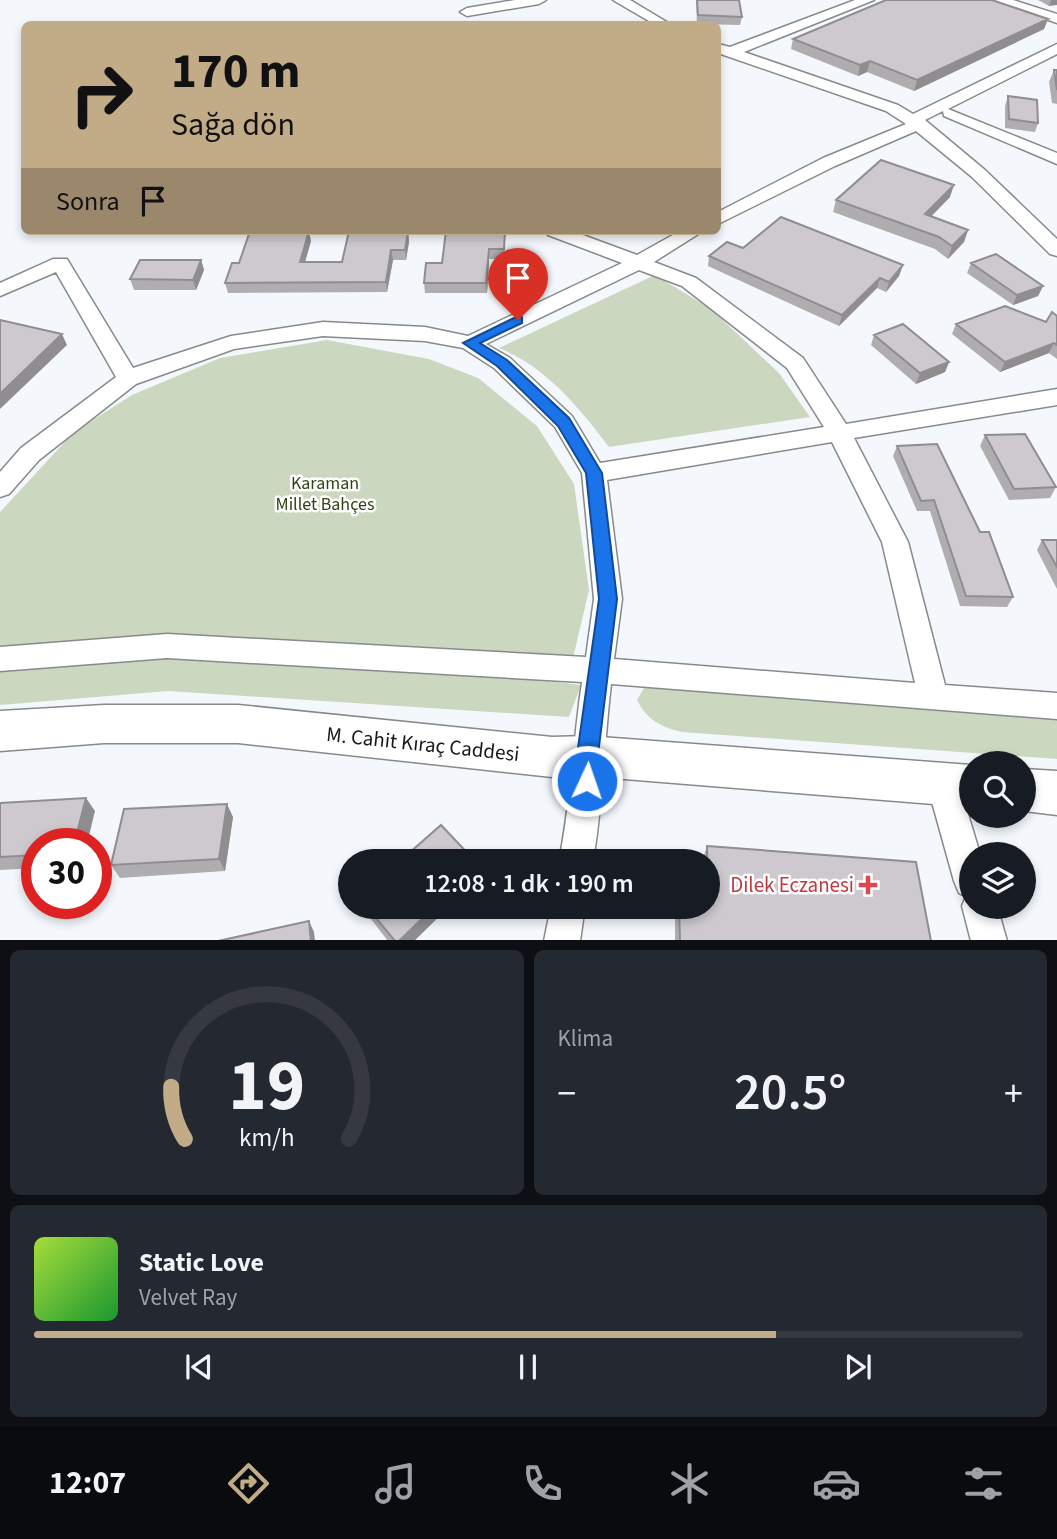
<!DOCTYPE html>
<html lang="tr">
<meta charset="utf-8">
<style>
body{margin:0;font-family:"Source Sans 3",sans-serif;background:#242831;color:#f1f3f6;height:100vh;display:flex;flex-direction:column;font-size:26px;white-space:nowrap}
*{box-sizing:border-box;margin:0}
p{font-size:23px;color:#9ea1a6}
.icon{flex:none;width:38px;height:38px;fill:none;stroke:currentColor;stroke-width:2;stroke-linecap:round;stroke-linejoin:round}
.map{position:relative;height:940px;overflow:hidden}
.side{display:flex;flex-direction:column;gap:10px;padding:10px;background:#0d0f14;flex:1}
.side>*{flex:none}
.guide{position:absolute;left:21px;top:21px;width:700px;height:214px;border-radius:10px;box-shadow:0 4px 10px #0003;background:#c2ab87;color:#111;overflow:hidden}
.controls{position:absolute;left:959px;top:751px;display:grid;gap:14px}
.controls a{display:grid;place-items:center;width:77px;height:77px;border-radius:50%;background:#171b24;box-shadow:0 4px 10px #0003;font-size:35px}
.speed{position:absolute;left:21px;top:828px;display:flex;gap:14px;font-size:35px;font-weight:700;text-align:center}
.speed>*{display:grid;place-content:center;width:91px;height:91px;border-radius:50%;background:#171b24;box-shadow:0 4px 10px #0003;line-height:1}
.speed .limit{border:10px solid #d22;background:#fff;color:#111}
.pin{position:absolute;display:grid;place-items:center;width:60px;height:60px;color:#fff;margin:-72px -30px;border-radius:50% 50% 50% 0;rotate:-45deg;box-shadow:0 0 7px #0007}
.pin .icon{rotate:45deg}
.me{position:absolute;width:77px;margin:-38px;rotate:3deg;stroke-linejoin:round;filter:drop-shadow(0 0 5px #0008)}
.turn{display:flex;align-items:center;gap:24px;height:147px;padding:0 35px;font-size:32px}
.turn .icon{width:91px;height:91px;stroke-width:2.5}
.turn b{display:block;font-size:49px;line-height:60px}
.then{display:flex;align-items:center;height:66px;padding:0 35px;background:#0003;gap:14px;font-size:26px}
.big{font-size:52px;font-weight:600;line-height:1.1}
.side .widget{flex:1;display:flex;flex-direction:column;justify-content:center;gap:10px;min-width:0;padding:0 24px;border-radius:10px;background:#242831}
.side .dial{align-items:center;gap:0}
.dial svg{height:182px;overflow:visible;fill:none;stroke:#363941;stroke-width:7;stroke-linecap:round;text-anchor:middle}
.dial text{fill:#f1f3f6;stroke:none}
.song{display:flex;align-items:center;gap:21px}
.cover{width:84px;height:84px;border-radius:10px;background:linear-gradient(135deg,hsl(80 70% 55%),hsl(130 70% 35%))}
.played{height:7px;border-radius:4px;background:linear-gradient(90deg,#c2ab87 75%,#363941 75%)}
.keys{display:flex;justify-content:space-around;direction:ltr}
.heat{display:flex;justify-content:space-between;align-items:center;font-size:38px;direction:ltr}
.side .tiles{flex:1;display:grid;gap:10px;grid-template-columns:1fr 1fr}
.widget:last-child{grid-column:span 2}
.trip{position:absolute;left:338px;top:849px;width:382px;height:70px;border-radius:35px;background:#171b24;box-shadow:0 4px 10px #0003;font-weight:600;line-height:70px;text-align:center}
.dock{display:flex;height:112px;justify-content:space-around;align-items:center;background:#090b0e;color:#9ea1a6}
.dock .icon{width:49px;height:49px}
.dock .active{color:#c2ab87}
.dock b{font-size:32px;color:#f1f3f6}
.map>svg:first-child{display:block}
.green{fill:#cbd8bf}
.lines{fill:none;stroke-linecap:round;stroke-linejoin:round}
.street-casing{stroke:#868a8d;stroke-width:3}
.secondary-casing{stroke:#868a8d;stroke-width:3}
.street{fill:#fff;fill-rule:evenodd}
.secondary{fill:#fff;fill-rule:evenodd}
.wall{fill:#b0adb1}
.shaded-wall{fill:#908d90}
.building{fill:#cdc9ce;stroke:#908d90;stroke-width:2}
.route{fill:#1a73e8;stroke:#114b97;stroke-width:2}
.health-dot{fill:#e0444e;stroke:#fff;stroke-width:2.5}
.labels{text-anchor:middle;dominant-baseline:central;stroke-width:5;stroke-linejoin:round;paint-order:stroke}
.park-label{font-size:18px;fill:#2f4412;stroke:#fff}
.near-street-label{font-size:21px;fill:#161819;stroke:#fff}
.near-health-label{font-size:21px;fill:#be3a42;stroke:#fff;text-anchor:end}
</style>
<div class="map">
<svg width="1057" height="941" viewBox="0 0 1057 941">
<rect width="100%" height="100%" fill="#f4f8fc"/>
<path class="green" d="M 655,275 L 711,309 L 779,373 L 810,417 L 609,447 C 580,408 545,366 499,348 Z
M 327,340 L 429,359 L 478,378 L 537,426 L 574,484 L 589,590 L 573,658 L 162,637 L 0,646 L 0,512 L 74,432 L 132,395 L 220,358 Z
M 169,657 L 530,679 L 581,685 L 569,717 L 168,691 L 0,705 L 0,670 Z
M 650,686 L 1057,717 L 1057,759 L 682,732 C 661,727 647,720 637,700 L 644,688 Z"/>
<g class="lines">
<g class="street-casing">
<path id="street" d="M 515,0 L 546,0 L 539,4 L 467,16 L 460,12 L 467,8 Z
M 613,0 L 630,0 L 670,24 L 654,24 Z
M 855,0 L 874,0 L 744,52 L 898,105 L 913,114 L 1057,44 L 1057,54 L 948,109 L 1057,153 L 1057,164 L 944,116 L 943,111 L 925,120 L 985,170 L 1057,239 L 1057,256 L 1050,254 L 972,177 L 916,131 L 835,166 L 718,224 L 718,212 L 823,158 L 906,124 L 886,111 L 718,53 L 718,44 L 730,47 Z
M 992,0 L 1013,0 L 1057,14 L 1057,23 Z
M 546,231 L 572,231 L 637,255 L 680,231 L 703,231 L 654,262 L 696,278 L 803,358 L 846,424 L 1057,389 L 1057,405 L 854,438 L 908,542 L 945,685 L 1057,693 L 1057,719 L 611,684 C 604,743 603,802 593,861 L 559,861 C 571,802 573,742 582,682 L 167,658 L 0,671 L 0,647 L 167,634 L 586,657 L 594,599 L 582,473 L 555,427 L 494,368 L 463,348 L 425,341 L 323,336 L 234,349 L 136,384 L 39,460 L 9,494 L 0,497 L 0,472 L 21,448 L 116,377 L 56,272 L 0,296 L 0,283 L 53,259 L 67,259 L 133,368 L 231,336 L 323,322 L 425,327 L 468,336 L 622,263 L 548,235 ZM 639,270 L 682,286 L 787,368 L 824,427 L 600,463 L 572,416 L 510,358 L 486,344 ZM 832,442 L 882,542 L 915,683 L 614,659 L 622,599 L 607,480 Z
M 943,769 L 954,773 L 959,784 L 980,854 L 971,854 L 971,906 L 997,906 L 1007,941 L 971,941 L 962,906 L 966,896 L 959,893 L 954,881 L 927,784 L 932,773 Z
M 551,906 L 585,906 L 580,941 L 544,941 Z"/>
</g>
<g class="secondary-casing">
<path id="secondary" d="M 104,705 L 238,705 L 552,737 L 587,736 L 971,765 L 971,807 L 587,776 L 552,777 L 238,743 L 104,743 L 0,751 L 0,711 Z
M 1024,769 L 1057,771 L 1057,815 L 1024,811 Z"/>
</g>
<use href="#street" class="street"/>
<use href="#secondary" class="secondary"/>
</g>
<path class="wall" d="M 696,0 L 739,0 L 742,17 L 740,25 L 697,24 Z
M 1038,0 L 1057,0 L 1049,6 Z
M 1048,19 L 1044,29 L 914,91 L 867,72 L 858,76 L 791,49 L 793,39 Z
M 1054,70 L 1057,70 L 1057,104 L 1052,103 L 1049,82 Z
M 1008,96 L 1038,123 L 1035,132 L 1005,128 L 1005,106 Z
M 950,197 L 931,216 L 968,230 L 964,242 L 948,259 L 935,249 L 833,212 L 836,200 Z
M 408,232 L 409,242 L 406,260 L 393,260 L 387,292 L 228,293 L 225,283 L 239,263 L 311,241 L 305,262 L 342,262 Z
M 505,241 L 504,259 L 489,259 L 487,293 L 425,293 L 424,283 L 442,263 Z
M 743,248 L 903,265 L 899,276 L 886,292 L 877,288 L 839,326 L 708,266 L 709,256 Z
M 201,260 L 204,270 L 196,290 L 134,290 L 130,279 Z
M 971,263 L 1043,286 L 1038,296 L 1013,305 L 967,273 Z
M 1057,316 L 1057,359 L 1049,353 L 1000,372 L 952,334 L 956,324 L 1046,322 Z
M 874,335 L 949,362 L 945,372 L 916,384 L 871,345 Z
M 985,435 L 1056,487 L 1050,498 L 1009,500 L 980,446 Z
M 897,446 L 980,532 L 1013,597 L 1007,607 L 960,606 L 930,511 L 917,511 L 893,456 Z
M 1042,540 L 1057,540 L 1057,589 L 1037,550 Z
M 0,803 L 95,811 L 37,844 L 37,868 L 0,870 Z
M 233,817 L 225,871 L 120,878 L 111,865 Z
M 707,846 L 931,941 L 675,941 L 675,906 L 707,906 L 707,861 L 702,861 Z
M 362,906 L 450,906 L 414,941 L 388,941 L 363,909 Z"/>
<path class="shaded-wall" d="M 1051,0 L 1057,0 L 1057,5 L 1049,6 Z
M 1048,19 L 1044,29 L 914,91 L 917,80 Z
M 870,61 L 867,72 L 858,76 L 860,65 Z
M 954,185 L 950,197 L 922,226 L 925,214 Z
M 968,230 L 964,242 L 948,259 L 952,246 Z
M 309,231 L 311,241 L 302,272 L 300,262 Z
M 408,232 L 409,242 L 406,260 L 405,250 Z
M 489,249 L 489,259 L 487,293 L 486,283 Z
M 391,250 L 393,260 L 387,292 L 386,282 Z
M 201,260 L 204,270 L 196,290 L 193,280 Z
M 903,265 L 899,276 L 886,292 L 889,282 Z
M 880,278 L 877,288 L 839,326 L 842,315 Z
M 1043,286 L 1038,296 L 1013,305 L 1017,295 Z
M 62,334 L 67,345 L 0,409 L 0,394 Z
M 1054,343 L 1049,353 L 1000,372 L 1005,362 Z
M 949,362 L 945,372 L 916,384 L 920,373 Z
M 86,798 L 95,811 L 87,844 L 74,844 Z
M 227,804 L 233,817 L 225,871 L 219,859 Z
M 435,906 L 450,906 L 414,941 L 399,941 Z
M 309,921 L 314,932 L 315,941 L 311,941 Z"/>
<path class="building" d="M 697,0 L 739,0 L 742,17 L 698,15 Z
M 886,0 L 992,0 L 1048,19 L 917,80 L 870,61 L 860,65 L 793,39 Z
M 1054,70 L 1057,70 L 1057,90 Z
M 1008,96 L 1037,100 L 1038,123 L 1009,119 Z
M 881,160 L 954,185 L 925,214 L 968,230 L 952,246 L 939,237 L 836,200 Z
M 781,217 L 903,265 L 889,282 L 880,278 L 842,315 L 709,256 L 727,242 L 743,248 Z
M 250,231 L 309,231 L 300,262 L 342,262 L 349,231 L 408,232 L 405,250 L 391,250 L 386,282 L 225,283 L 232,263 L 239,263 Z
M 446,231 L 505,231 L 504,249 L 489,249 L 486,283 L 424,283 L 426,263 L 442,263 Z
M 996,254 L 1043,286 L 1017,295 L 971,263 Z
M 140,260 L 201,260 L 193,280 L 130,279 Z
M 1005,306 L 1046,322 L 1052,312 L 1057,316 L 1057,345 L 1054,343 L 1005,362 L 956,324 Z
M 0,320 L 62,334 L 0,394 Z
M 903,324 L 949,362 L 920,373 L 874,335 Z
M 1025,434 L 1056,487 L 1014,489 L 985,435 Z
M 937,444 L 980,532 L 989,532 L 1013,597 L 966,596 L 934,500 L 921,501 L 897,446 Z
M 1042,540 L 1057,540 L 1057,567 Z
M 86,798 L 74,844 L 37,844 L 37,855 L 0,857 L 0,803 Z
M 227,804 L 219,859 L 111,865 L 124,809 Z
M 441,825 L 475,861 L 400,861 Z
M 707,846 L 916,862 L 931,941 L 680,941 L 679,906 L 707,906 L 707,894 L 708,894 Z
M 366,906 L 435,906 L 399,941 L 395,941 Z
M 309,921 L 311,941 L 218,941 Z"/>
<path class="route" d="M 518,316 L 522,317 L 522,323 L 480,343 L 507,360 L 569,418 L 602,473 L 617,599 L 598,755 L 597,781 L 594,788 L 587,791 L 579,788 L 576,781 L 577,755 L 599,599 L 586,473 L 558,426 L 497,366 L 463,343 Z"/>
<path class="health-dot" d="M864.5 874.5h7v7h7v7h-7v7h-7v-7h-7v-7h7z"/>
<g class="labels">
<g class="park-label">
<text x="325" y="483">Karaman<tspan x="325" dy="21">Millet Bahçes</tspan></text>
</g>
<g class="near-street-label">
<text transform="translate(423 744) rotate(6)">M. Cahit Kıraç Caddesi</text>
</g>
<g class="near-health-label">
<text x="854" y="885">Dilek Eczanesi</text>
</g>
</g>
</svg>
<div class="controls">
<a><svg class="icon" aria-label="search" viewBox="0 0 24 24"><circle cx="10" cy="10" r="6"/><path d="M15 15l6 6"/></svg></a>
<a><svg class="icon" aria-label="layers" viewBox="0 0 24 24"><path d="M12 4l9 5-9 5-9-5zM3 14l9 5 9-5"/></svg></a>
</div>
<div class="speed"><div class="limit">30</div></div>
<div class="pin" style="left:518px;top:320px;background:#d93025"><svg class="icon" aria-label="arrive" viewBox="0 0 24 24"><path d="M6 21V4h12l-3 4 3 4H6"/></svg></div>
<svg class="me" style="left:587px;top:781px" viewBox="-20 -20 40 40"><circle r="17" fill="#1a73e8" stroke="#fff" stroke-width="3"/><path d="M0-11L8 9 0 5-8 9z" fill="#fff"/></svg>
<div class="trip">12:08 · 1 dk · 190 m</div>
<div class="guide">
<div class="turn"><svg class="icon" aria-label="right" viewBox="0 0 24 24"><path d="M7 20v-9h11M14 6l5 5-5 5"/></svg><div><b>170 m</b>Sağa dön</div></div>
<div class="then">Sonra<svg class="icon" aria-label="arrive" viewBox="0 0 24 24"><path d="M6 21V4h12l-3 4 3 4H6"/></svg></div>
</div>
</div>
<section class="side">
<div class="tiles">
<div class="widget dial"><svg viewBox="0 0 100 80">
<path d="M14 69A42 42 0 1 1 86 69"/>
<path d="M14 69A42 42 0 0 1 8 46" stroke="#c2ab87"/>
<text x="50" y="56" font-size="32" font-weight="700">19</text>
<text x="50" y="72" font-size="11">km/h</text>
</svg></div>
<div class="widget"><p>Klima</p>
<div class="heat"><a>−</a><b class="big">20.5°</b><a>+</a></div>
</div>
<div class="widget">
<div class="song"><i class="cover"></i><div><b>Static Love</b><p>Velvet Ray</p></div></div>
<div class="played"></div>
<div class="keys"><svg class="icon" aria-label="previous" viewBox="0 0 24 24"><path d="M18 5L8 12l10 7zM5 5v14"/></svg><svg class="icon" aria-label="pause" viewBox="0 0 24 24"><path d="M8 5v14M16 5v14"/></svg><svg class="icon" aria-label="next" viewBox="0 0 24 24"><path d="M6 5l10 7-10 7zM19 5v14"/></svg></div>
</div>
</div>
</section>
<nav class="dock">
<b>12:07</b>
<svg class="icon active" aria-label="directions" viewBox="0 0 24 24"><path d="M12 3l9 9-9 9-9-9zM9 14v-3h6M13 9l2 2-2 2"/></svg>
<svg class="icon" aria-label="music" viewBox="0 0 24 24"><path d="M9 18V5l10-2v13"/><circle cx="6" cy="18" r="3"/><circle cx="16" cy="16" r="3"/></svg>
<svg class="icon" aria-label="phone" viewBox="0 0 24 24"><path d="M5 4h4l2 5-3 2q2 4 5 5l2-3 5 2v4C11 20 4 13 5 4z"/></svg>
<svg class="icon" aria-label="climate" viewBox="0 0 24 24"><path d="M12 3v18M4 7l16 10M4 17L20 7"/></svg>
<svg class="icon" aria-label="car" viewBox="0 0 24 24"><path d="M5 17H2v-5l4-1 3-4h7l3 4 3 1v5h-3M9 17h6M6 11h13"/><circle cx="7" cy="17" r="2"/><circle cx="17" cy="17" r="2"/></svg>
<svg class="icon" aria-label="filters" viewBox="0 0 24 24"><path d="M4 7h16M4 17h16"/><circle cx="9" cy="7" r="2"/><circle cx="15" cy="17" r="2"/></svg>
</nav>
